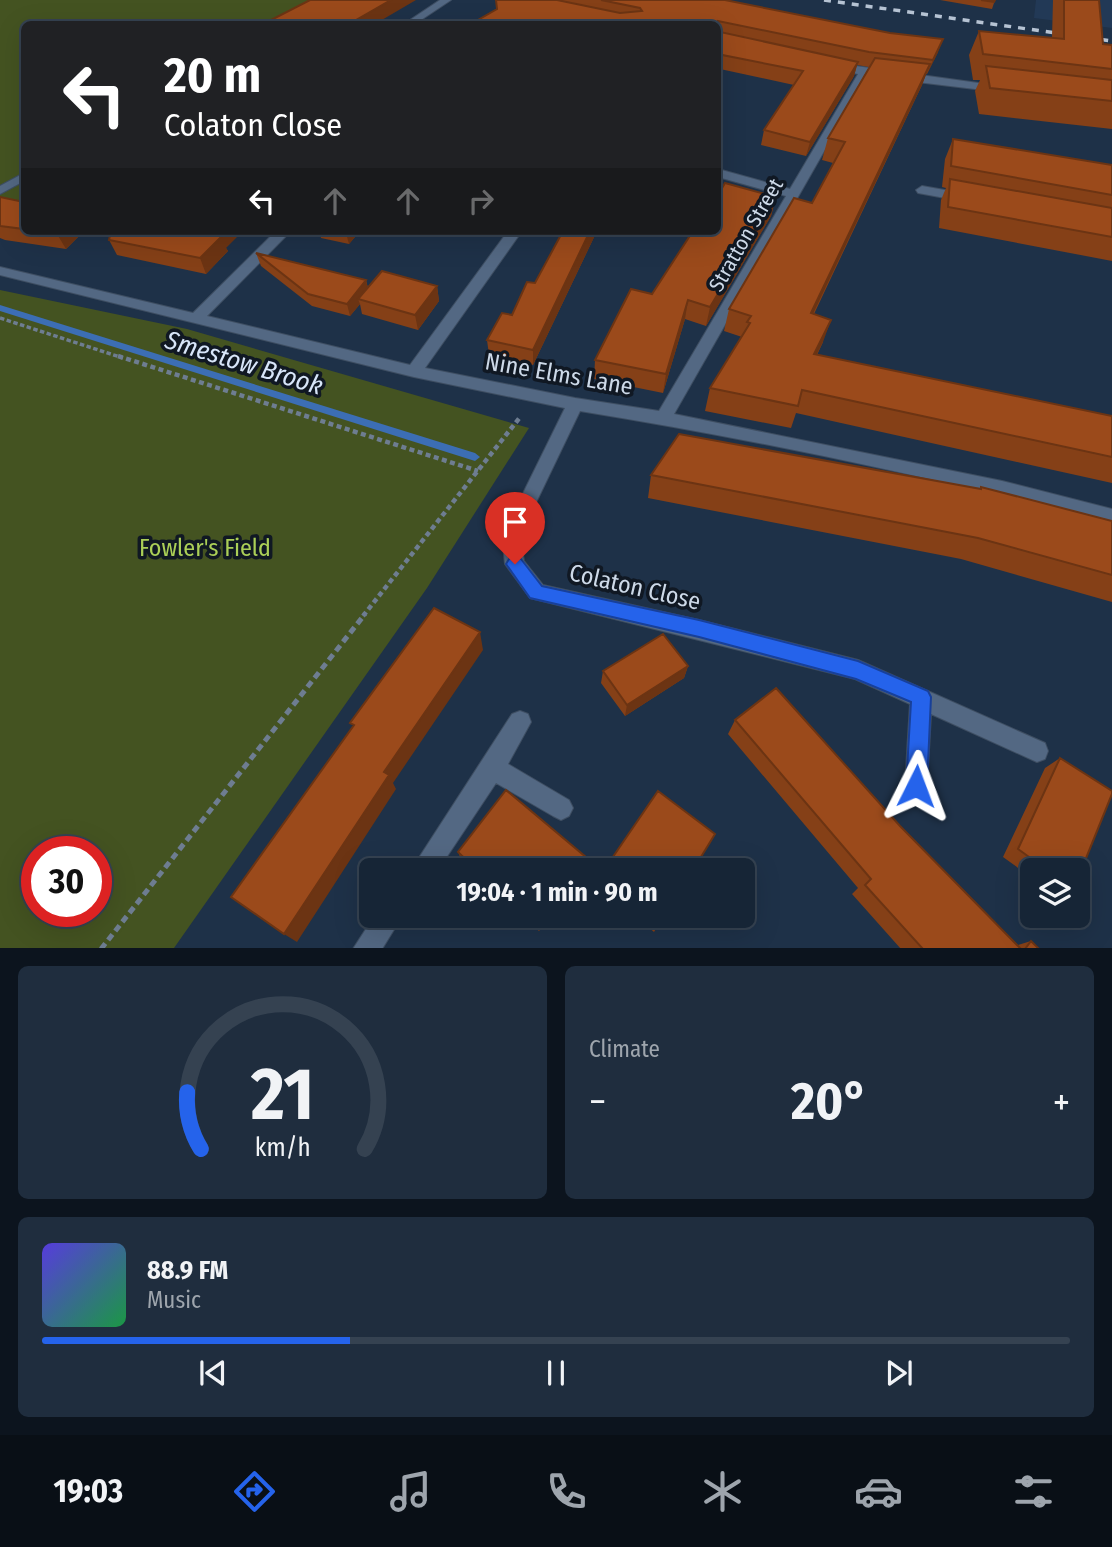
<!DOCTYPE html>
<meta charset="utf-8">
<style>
body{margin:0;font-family:"Fira Sans Condensed",sans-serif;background:#1f2d3e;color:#f1f3f6;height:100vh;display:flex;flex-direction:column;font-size:26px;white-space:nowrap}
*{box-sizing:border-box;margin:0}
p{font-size:23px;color:#9ea5ad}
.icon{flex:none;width:38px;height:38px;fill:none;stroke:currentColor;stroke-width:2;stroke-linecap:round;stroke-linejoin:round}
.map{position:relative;height:948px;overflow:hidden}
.sheet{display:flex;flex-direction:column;gap:18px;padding:18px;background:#0c141e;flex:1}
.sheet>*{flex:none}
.top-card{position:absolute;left:21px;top:21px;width:700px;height:214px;border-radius:10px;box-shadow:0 7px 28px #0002,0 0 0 2px #354251;background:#202124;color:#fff;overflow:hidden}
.controls{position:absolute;left:1020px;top:858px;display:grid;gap:14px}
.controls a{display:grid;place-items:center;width:70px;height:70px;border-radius:10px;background:#162536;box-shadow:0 7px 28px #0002,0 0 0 2px #354251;font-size:35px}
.speed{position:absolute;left:21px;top:836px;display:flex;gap:14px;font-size:35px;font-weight:700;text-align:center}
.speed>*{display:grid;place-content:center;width:91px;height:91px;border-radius:50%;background:#162536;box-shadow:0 7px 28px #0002,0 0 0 2px #354251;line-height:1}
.speed .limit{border:10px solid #d22;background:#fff;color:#111}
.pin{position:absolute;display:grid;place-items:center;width:60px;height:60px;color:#fff;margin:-72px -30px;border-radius:50% 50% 50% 0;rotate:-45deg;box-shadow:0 0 7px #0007}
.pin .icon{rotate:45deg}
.me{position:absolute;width:77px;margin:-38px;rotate:3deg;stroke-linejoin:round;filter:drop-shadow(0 0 5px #0008)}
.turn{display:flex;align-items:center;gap:24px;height:147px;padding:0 28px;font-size:32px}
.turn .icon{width:91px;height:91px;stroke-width:2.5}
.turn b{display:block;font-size:49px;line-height:60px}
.lanes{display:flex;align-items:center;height:66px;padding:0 28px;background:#0003;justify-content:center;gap:35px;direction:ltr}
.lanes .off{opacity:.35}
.big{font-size:52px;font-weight:700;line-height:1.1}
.sheet .tile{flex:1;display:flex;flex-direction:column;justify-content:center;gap:10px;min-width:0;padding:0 24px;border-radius:10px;background:#1f2d3e}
.sheet .dial{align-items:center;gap:0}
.dial svg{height:182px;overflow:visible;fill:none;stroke:#354251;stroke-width:7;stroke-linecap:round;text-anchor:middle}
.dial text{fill:#f1f3f6;stroke:none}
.song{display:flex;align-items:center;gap:21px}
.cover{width:84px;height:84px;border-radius:10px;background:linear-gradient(135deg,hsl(250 70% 55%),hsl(140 70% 35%))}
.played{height:7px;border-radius:4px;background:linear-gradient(90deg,#2563eb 30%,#354251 30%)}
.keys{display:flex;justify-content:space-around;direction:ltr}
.heat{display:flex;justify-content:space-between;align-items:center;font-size:38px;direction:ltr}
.sheet .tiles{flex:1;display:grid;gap:18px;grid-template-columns:1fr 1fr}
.tile:last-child{grid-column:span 2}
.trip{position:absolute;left:359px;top:858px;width:396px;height:70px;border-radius:10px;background:#162536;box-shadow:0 7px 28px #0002,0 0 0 2px #354251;font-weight:700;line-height:70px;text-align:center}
.dock{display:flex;height:112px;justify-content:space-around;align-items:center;background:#090f16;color:#9ea5ad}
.dock .icon{width:49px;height:49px}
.dock .active{color:#2563eb}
.dock b{font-size:32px;color:#f1f3f6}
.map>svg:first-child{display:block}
.built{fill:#223956}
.green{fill:#445321;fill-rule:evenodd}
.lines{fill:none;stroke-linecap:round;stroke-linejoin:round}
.stream{fill:#3c6eb4;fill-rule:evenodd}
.service-casing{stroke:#3e4e62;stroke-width:2}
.minor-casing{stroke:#3e4e62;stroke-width:2}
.path-far2{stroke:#6e7d91;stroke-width:3.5;stroke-dasharray:4.5 2.5;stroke-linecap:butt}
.path-far1{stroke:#6e7d91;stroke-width:4.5;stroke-dasharray:5 3.5;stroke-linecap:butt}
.path{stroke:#6e7d91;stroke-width:5;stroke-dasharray:7 4.5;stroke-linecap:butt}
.service{fill:#536883;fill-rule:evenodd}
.minor{fill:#536883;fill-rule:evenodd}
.rail{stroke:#b6c3d3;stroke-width:3.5;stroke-dasharray:7 7;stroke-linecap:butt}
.wall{fill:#854017}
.shaded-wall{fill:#6c3413}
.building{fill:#9b4a1b;stroke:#6c3413;stroke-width:2}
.route{fill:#2563eb;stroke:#184099;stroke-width:2}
.labels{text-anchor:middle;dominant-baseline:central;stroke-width:7;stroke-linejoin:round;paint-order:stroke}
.far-street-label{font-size:21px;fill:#cdd9e8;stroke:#101823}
.street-label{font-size:24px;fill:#cdd9e8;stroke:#101823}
.park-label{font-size:24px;fill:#abcf57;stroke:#101823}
.water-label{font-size:26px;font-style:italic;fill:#d8e6f9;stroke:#101823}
</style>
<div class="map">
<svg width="1112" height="949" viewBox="0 0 1112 949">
<rect width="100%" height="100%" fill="#1e3148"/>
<path class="built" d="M 1036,0 L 1112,0 L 1112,28 L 1034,18 Z"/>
<path class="green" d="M 0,0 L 333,0 L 287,24 L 24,24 L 24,197 L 0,214 Z
M 0,290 L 187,329 L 529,428 L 427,588 L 174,948 L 0,948 ZM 96,852 L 96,912 L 37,912 L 37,852 Z"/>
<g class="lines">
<path class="stream" d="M 0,305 L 475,453 L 480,457 L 475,461 L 0,311 Z"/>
<g class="service-casing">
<path id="service" d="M 24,173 L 24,181 L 0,194 L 0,186 Z"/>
</g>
<g class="minor-casing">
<path id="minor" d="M 440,0 L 451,0 L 415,24 L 404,24 Z
M 834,63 L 1000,86 L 1005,89 L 1000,92 L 867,76 L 674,414 L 1002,481 L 1112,509 L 1112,523 C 937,478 759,440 580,411 L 520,536 L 524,561 L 543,585 L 699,620 L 858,660 L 1045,743 L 1048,751 L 1045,759 L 1037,762 L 931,714 L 927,786 L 924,794 L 916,797 L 908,794 L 905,786 L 910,704 L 855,679 L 530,598 L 505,564 L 502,536 L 565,408 L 414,377 L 0,275 L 0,267 L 193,313 L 276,231 L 291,231 L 207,316 L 410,365 L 508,231 L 522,231 L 425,368 L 575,398 L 659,411 L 786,196 L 718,177 L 718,169 L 790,189 L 858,74 L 830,68 L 830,64 Z
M 922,186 L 967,194 L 973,198 L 967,202 L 918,193 L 916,190 Z
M 520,711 L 528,714 L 531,722 L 508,764 L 569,800 L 573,808 L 569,816 L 561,820 L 553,816 L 496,783 L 438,870 L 411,870 L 512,714 Z
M 375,915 L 403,915 L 382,949 L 353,949 Z"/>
</g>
<path class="path-far2" d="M 0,318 L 123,358"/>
<path class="path-far1" d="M 118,356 L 478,471
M 363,616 L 521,416"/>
<path class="path" d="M 101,949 L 365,614"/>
<use href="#service" class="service"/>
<use href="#minor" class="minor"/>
<path class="rail" d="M 824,0 L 1112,41"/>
</g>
<path class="wall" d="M 496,0 L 725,0 L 938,52 L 927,74 L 926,74 L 922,85 L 814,314 L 823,342 L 817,355 L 1112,416 L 1112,483 L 796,413 L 791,428 L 705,411 L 710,388 L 742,337 L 724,331 L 729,309 L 812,203 L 833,163 L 822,160 L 828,138 L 869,67 L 857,65 L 854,76 L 806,156 L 761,145 L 764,130 L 794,85 L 720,69 L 718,74 L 718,24 L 497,9 Z
M 940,0 L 995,0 L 992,9 Z
M 1053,0 L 1099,0 L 1103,44 L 1112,45 L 1112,129 L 979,114 L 975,91 L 980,80 L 973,80 L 969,55 L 979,31 L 1052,38 Z
M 953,139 L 1112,165 L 1112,261 L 939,228 L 941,200 L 946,188 L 942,187 L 945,159 Z
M 0,197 L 24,202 L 24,231 L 84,231 L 66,249 L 5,240 L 0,238 Z
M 776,197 L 771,216 L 706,326 L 685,319 L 663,393 L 594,379 L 595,360 L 652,294 Z
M 319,231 L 360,231 L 349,244 L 321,238 Z
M 563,231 L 597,231 L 533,365 L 489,355 L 487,340 L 512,315 L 535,283 Z
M 109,240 L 226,248 L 228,251 L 206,274 L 117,255 Z
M 256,253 L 366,280 L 368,288 L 437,286 L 439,301 L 418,330 L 362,314 L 360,304 L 350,316 L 312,306 L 261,266 Z
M 651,475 L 980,489 L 981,487 L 1112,521 L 1112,602 L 961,559 L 648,498 Z
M 688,666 L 684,678 L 625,716 L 601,683 L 603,671 Z
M 735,720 L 900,826 L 1018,945 L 1031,941 L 1039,949 L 901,949 L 852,894 L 858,888 L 728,734 Z
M 1060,758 L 1078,870 L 1032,870 L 1032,878 L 1003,857 L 1045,768 Z
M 458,852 L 587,858 L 586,866 L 583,870 L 472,870 L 461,859 Z
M 522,915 L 550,915 L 539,931 Z
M 634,915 L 664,915 L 654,932 Z"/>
<path class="shaded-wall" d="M 391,0 L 416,0 L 375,24 L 349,24 Z
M 943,39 L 938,52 L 927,74 L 933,60 Z
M 722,55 L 720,69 L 718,74 L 718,64 Z
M 858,62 L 854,76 L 806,156 L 810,142 Z
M 930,64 L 922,85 L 803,335 L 811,313 Z
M 776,197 L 771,216 L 706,326 L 710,307 Z
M 60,231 L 84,231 L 66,249 L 57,234 Z
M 222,231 L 243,231 L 226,248 L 228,251 L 206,274 L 200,258 Z
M 348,231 L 360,231 L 349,244 L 346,233 Z
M 590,231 L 597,231 L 533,365 L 533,350 Z
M 366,280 L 369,293 L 358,299 L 360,304 L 350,316 L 347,304 Z
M 437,286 L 439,301 L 418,330 L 415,315 Z
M 688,300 L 685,319 L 663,393 L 666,374 Z
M 831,320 L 823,342 L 806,376 L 814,354 Z
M 480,632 L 483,650 L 393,783 L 396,789 L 297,942 L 284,934 L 384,772 Z
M 688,666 L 684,678 L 625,716 L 627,705 Z
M 587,858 L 586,866 L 583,870 L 578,870 Z
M 546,915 L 550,915 L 539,931 L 539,926 Z"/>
<path class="building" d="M 310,0 L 391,0 L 349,24 L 279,24 L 269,21 Z
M 496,0 L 557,0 L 620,13 L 642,11 L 640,8 L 601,0 L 725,0 L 890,33 L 943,39 L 933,60 L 869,52 L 718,21 L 720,32 L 858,62 L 810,142 L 764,130 L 803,71 L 722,55 L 718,64 L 718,24 L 471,24 L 497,9 Z
M 981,0 L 995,0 L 994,2 Z
M 1064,0 L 1099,0 L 1103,44 L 1112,45 L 1112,69 L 983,54 L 979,31 L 1064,39 Z
M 875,58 L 930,64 L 811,313 L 831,320 L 814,354 L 1112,416 L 1112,457 L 802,390 L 798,406 L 710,388 L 750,323 L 747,322 L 751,316 L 729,309 L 794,198 L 812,203 L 845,142 L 828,138 Z
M 986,66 L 1112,80 L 1112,101 L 990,88 Z
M 953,139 L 1112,165 L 1112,195 L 951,166 Z
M 950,179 L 1112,208 L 1112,237 L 948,207 Z
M 725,183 L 776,197 L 710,307 L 688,300 L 666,374 L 595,360 L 631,289 L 652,294 L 693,231 L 718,231 L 718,195 Z
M 0,197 L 24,202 L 24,229 L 0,226 Z
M 38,231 L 60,231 L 57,234 Z
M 111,231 L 222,231 L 218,235 L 222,236 L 200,258 L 109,240 Z
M 563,231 L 590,231 L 533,350 L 487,340 L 502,313 L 512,315 L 527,282 L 535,283 Z
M 256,253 L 366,280 L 347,304 L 308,294 Z
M 382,271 L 437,286 L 415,315 L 358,299 Z
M 679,434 L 981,489 L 981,487 L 1112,521 L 1112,575 L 978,538 L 651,475 Z
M 434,608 L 480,632 L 384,772 L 389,775 L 284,934 L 231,897 L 354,725 L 350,723 Z
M 663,634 L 688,666 L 627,705 L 603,671 Z
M 776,688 L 900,826 L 1021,949 L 923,949 L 865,885 L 871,879 L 735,720 Z
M 1060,758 L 1112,791 L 1112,794 L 1078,878 L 1078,870 L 1047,870 L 1018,849 Z
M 506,790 L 587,858 L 578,870 L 477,870 L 458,852 Z
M 658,791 L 715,834 L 693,870 L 604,870 Z
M 527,915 L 546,915 L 539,926 Z
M 644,915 L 664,915 L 657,927 Z
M 1031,941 L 1039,949 L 1025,949 Z"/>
<path class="route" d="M 515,557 L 521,559 L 542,586 L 699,620 L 858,661 L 928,691 L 931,697 L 927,786 L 923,793 L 916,797 L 909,793 L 906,786 L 911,702 L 856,679 L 699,637 L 530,598 L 506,564 L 509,559 Z"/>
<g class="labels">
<g class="far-street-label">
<text transform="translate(746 235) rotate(-60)">Stratton Street</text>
</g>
<g class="street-label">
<text transform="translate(559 374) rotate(10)">Nine Elms Lane</text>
<text transform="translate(635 587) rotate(13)">Colaton Close</text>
</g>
<g class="park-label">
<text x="205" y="548">Fowler's Field</text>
</g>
<g class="water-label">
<text transform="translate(244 363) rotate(17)">Smestow Brook</text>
</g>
</g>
</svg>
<div class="controls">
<a><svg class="icon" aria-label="layers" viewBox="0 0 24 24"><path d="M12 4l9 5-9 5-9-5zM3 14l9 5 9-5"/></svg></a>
</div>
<div class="speed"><div class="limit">30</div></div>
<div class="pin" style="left:515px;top:564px;background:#d93025"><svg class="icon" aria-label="arrive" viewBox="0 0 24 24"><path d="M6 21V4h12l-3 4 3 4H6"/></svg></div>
<svg class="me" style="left:916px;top:786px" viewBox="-20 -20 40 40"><path d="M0-17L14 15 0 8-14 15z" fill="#2563eb" stroke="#fff" stroke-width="4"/></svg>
<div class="trip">19:04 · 1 min · 90 m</div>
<div class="top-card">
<div class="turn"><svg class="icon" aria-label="left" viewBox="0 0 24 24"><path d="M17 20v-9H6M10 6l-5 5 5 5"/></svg><div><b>20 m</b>Colaton Close</div></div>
<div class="lanes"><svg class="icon" aria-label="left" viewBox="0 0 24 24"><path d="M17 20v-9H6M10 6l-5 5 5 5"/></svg><svg class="icon off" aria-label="ahead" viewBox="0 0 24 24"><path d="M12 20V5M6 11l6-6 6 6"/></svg><svg class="icon off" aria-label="ahead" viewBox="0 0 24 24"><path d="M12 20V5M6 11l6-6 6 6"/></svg><svg class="icon off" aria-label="right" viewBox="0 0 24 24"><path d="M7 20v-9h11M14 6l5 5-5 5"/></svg></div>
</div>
</div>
<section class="sheet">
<div class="tiles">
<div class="tile dial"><svg viewBox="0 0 100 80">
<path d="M14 69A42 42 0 1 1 86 69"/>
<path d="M14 69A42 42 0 0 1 8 44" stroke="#2563eb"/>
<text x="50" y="56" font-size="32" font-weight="700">21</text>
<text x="50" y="72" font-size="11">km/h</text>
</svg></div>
<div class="tile"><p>Climate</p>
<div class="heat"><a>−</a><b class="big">20°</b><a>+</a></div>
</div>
<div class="tile">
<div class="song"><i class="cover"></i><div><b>88.9 FM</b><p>Music</p></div></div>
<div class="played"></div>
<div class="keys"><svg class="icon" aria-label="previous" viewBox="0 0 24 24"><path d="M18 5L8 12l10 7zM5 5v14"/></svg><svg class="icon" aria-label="pause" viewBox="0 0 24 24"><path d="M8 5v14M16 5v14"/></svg><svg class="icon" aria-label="next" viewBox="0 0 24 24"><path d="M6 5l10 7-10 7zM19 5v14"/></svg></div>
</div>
</div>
</section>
<nav class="dock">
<b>19:03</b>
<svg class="icon active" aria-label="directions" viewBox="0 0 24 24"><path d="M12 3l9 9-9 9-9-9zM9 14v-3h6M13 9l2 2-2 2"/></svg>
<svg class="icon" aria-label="music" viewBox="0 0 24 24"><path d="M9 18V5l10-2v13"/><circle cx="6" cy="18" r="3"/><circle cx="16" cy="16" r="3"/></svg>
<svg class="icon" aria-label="phone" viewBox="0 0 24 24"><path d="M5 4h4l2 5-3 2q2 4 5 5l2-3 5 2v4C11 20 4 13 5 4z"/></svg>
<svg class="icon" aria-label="climate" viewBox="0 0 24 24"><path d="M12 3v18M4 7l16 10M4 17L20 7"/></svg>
<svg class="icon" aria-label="car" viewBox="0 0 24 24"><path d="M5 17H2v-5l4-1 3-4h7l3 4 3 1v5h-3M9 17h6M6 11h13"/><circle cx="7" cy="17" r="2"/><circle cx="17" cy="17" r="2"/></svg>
<svg class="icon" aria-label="filters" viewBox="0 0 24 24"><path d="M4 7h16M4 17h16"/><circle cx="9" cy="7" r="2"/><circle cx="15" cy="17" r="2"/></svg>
</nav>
